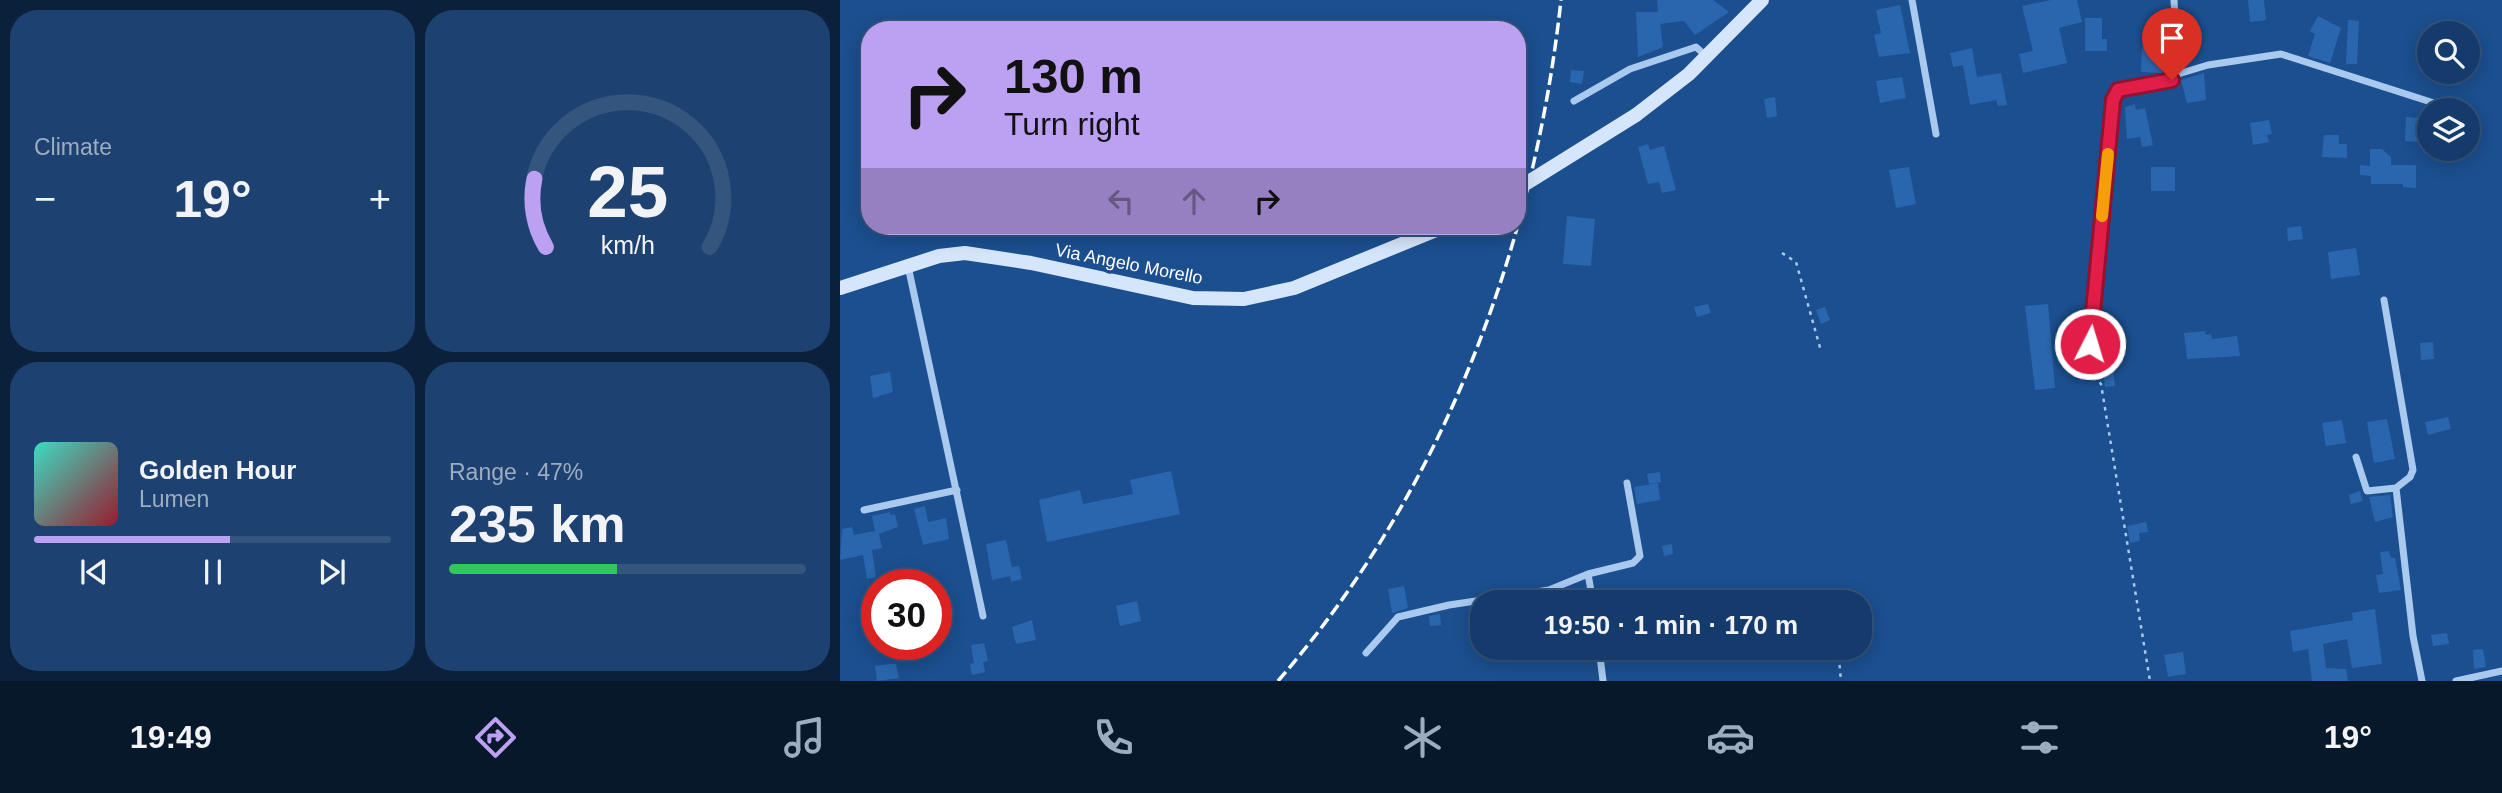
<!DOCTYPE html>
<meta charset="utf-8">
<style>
body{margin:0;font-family:Helvetica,sans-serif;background:#1d4271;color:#f1f3f6;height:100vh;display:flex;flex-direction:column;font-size:26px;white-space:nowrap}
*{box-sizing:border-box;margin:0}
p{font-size:23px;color:#9dadc1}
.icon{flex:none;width:38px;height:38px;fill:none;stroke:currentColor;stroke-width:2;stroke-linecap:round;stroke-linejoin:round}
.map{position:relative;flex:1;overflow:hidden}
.drawer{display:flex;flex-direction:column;gap:10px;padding:10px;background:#0b203b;width:840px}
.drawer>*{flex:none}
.top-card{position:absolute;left:21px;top:21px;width:665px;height:214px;border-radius:28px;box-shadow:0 4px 18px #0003,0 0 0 2px #33557e;background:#bca0f2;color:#111;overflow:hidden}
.tools{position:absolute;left:1577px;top:21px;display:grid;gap:14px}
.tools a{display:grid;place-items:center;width:63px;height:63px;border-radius:50%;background:#143b6b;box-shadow:0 4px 18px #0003,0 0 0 2px #33557e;font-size:35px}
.speed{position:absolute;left:21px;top:569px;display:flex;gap:14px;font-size:35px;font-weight:700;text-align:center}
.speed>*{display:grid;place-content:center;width:91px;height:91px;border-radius:50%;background:#143b6b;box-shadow:0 4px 18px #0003,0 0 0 2px #33557e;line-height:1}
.speed .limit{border:10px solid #d22;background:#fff;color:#111}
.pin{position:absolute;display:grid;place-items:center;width:60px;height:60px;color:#fff;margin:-72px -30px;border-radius:50% 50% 50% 0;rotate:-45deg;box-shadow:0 0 7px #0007}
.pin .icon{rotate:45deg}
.me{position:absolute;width:77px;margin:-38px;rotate:5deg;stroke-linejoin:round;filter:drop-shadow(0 0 5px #0008)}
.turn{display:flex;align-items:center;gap:24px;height:147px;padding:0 28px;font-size:32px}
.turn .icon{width:91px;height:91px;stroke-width:2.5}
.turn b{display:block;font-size:49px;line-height:60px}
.lanes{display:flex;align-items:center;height:66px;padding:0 28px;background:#0003;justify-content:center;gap:35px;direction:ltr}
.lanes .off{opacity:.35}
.big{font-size:52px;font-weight:700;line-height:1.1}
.drawer .widget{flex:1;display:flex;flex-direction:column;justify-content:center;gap:10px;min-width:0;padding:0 24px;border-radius:28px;background:#1d4271}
.drawer .dial{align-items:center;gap:0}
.dial svg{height:182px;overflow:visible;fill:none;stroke:#33557e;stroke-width:7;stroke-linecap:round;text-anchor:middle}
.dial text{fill:#f1f3f6;stroke:none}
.song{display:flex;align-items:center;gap:21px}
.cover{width:84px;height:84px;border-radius:10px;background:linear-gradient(135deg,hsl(170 70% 55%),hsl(350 70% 35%))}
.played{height:7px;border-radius:4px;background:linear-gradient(90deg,#bca0f2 55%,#33557e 55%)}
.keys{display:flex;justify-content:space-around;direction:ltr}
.heat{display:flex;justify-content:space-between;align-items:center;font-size:38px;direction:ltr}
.charge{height:10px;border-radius:5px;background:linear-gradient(90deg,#34c759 47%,#33557e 0)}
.drawer .tiles{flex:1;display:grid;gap:10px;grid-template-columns:repeat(2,1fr)}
.trip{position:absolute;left:630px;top:590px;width:402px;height:70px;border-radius:28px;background:#143b6b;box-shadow:0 4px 18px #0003,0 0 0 2px #33557e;font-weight:700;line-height:70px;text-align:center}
.tabs{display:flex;height:112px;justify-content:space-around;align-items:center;background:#08182b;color:#9dadc1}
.tabs .icon{width:49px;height:49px}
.tabs .active{color:#bca0f2}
.tabs b{font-size:32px;color:#f1f3f6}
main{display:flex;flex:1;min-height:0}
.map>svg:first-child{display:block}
.building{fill:#2a66ad}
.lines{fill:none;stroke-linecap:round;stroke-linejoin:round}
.path{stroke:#a9c9ee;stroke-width:2.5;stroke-dasharray:3.5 5;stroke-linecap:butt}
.street{stroke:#a9c9ee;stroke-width:7}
.secondary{stroke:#d6e6fa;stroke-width:14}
.rail{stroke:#fff;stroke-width:3.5;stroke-dasharray:12 5;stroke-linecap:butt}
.secondary-bridge{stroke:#d6e6fa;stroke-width:14}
.route-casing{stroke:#92132f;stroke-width:18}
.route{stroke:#e11d48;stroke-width:12}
.slow{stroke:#f59e0b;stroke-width:12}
.labels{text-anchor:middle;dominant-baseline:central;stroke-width:7;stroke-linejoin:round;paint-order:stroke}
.street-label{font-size:18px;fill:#fff;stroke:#1b4f8f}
</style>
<main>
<section class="drawer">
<div class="tiles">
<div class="widget"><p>Climate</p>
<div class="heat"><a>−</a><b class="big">19°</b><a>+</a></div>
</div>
<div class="widget dial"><svg viewBox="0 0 100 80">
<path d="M14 69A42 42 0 1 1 86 69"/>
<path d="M14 69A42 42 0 0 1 9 39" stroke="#bca0f2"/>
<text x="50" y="56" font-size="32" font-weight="700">25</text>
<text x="50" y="72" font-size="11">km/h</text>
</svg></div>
<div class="widget">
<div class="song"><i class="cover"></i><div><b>Golden Hour</b><p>Lumen</p></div></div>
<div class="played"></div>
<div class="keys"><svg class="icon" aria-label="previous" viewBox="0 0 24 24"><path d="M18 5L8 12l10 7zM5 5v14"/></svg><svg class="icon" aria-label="pause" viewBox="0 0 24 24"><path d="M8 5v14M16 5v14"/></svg><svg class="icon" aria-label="next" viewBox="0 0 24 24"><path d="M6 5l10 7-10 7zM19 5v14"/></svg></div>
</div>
<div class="widget"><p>Range · 47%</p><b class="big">235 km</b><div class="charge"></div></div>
</div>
</section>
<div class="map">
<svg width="1662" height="681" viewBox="0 0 1662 681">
<rect width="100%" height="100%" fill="#1b4f8f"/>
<path class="building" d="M 817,0 L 873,0 L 889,12 L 855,35 L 844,21 L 820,24 L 823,47 L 798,57 L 796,12 L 818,12 Z
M 1211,0 L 1237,0 L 1242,22 L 1219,28 L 1227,63 L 1183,73 L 1179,54 L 1193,51 L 1182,6 Z
M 1408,0 L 1424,0 L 1426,20 L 1410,22 Z
M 1060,5 L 1070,53 L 1039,57 L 1034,35 L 1041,33 L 1036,10 Z
M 1478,16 L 1501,28 L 1490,63 L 1468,56 L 1475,34 L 1470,31 Z
M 1245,18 L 1262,18 L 1262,39 L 1267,39 L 1267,51 L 1245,51 Z
M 1508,20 L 1519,21 L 1517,64 L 1506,64 Z
M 1302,47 L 1322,48 L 1322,73 L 1301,72 Z
M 1132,48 L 1137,77 L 1161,73 L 1167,105 L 1158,106 L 1156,100 L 1130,105 L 1123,65 L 1113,67 L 1110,53 Z
M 731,70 L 744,71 L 742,84 L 730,82 Z
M 1364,73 L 1366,100 L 1347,103 L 1341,80 Z
M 1062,77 L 1066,98 L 1040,103 L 1036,81 Z
M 935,97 L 937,116 L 927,118 L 924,99 Z
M 1295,104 L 1296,110 L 1305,108 L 1313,145 L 1302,147 L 1300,137 L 1287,139 L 1285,107 Z
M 1566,117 L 1580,118 L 1579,124 L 1589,124 L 1589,136 L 1579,136 L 1579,142 L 1565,141 Z
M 1429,120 L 1432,134 L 1427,135 L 1429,142 L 1413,145 L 1410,123 Z
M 1484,135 L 1499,135 L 1499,144 L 1507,144 L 1507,158 L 1482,157 Z
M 808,144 L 810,150 L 824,146 L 836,190 L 822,193 L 819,182 L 808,184 L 798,147 Z
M 1530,149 L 1542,149 L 1551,157 L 1551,165 L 1576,165 L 1576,188 L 1563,187 L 1563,184 L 1531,184 L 1531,176 L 1520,175 L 1520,165 L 1530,166 Z
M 1069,167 L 1076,204 L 1056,208 L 1049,170 Z
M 1311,167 L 1335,167 L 1335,191 L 1311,191 Z
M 727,216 L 755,219 L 751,266 L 723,264 Z
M 1461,226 L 1463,239 L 1448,241 L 1447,228 Z
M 1516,248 L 1520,275 L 1491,279 L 1488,252 Z
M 868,304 L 871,313 L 857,317 L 854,307 Z
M 1208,304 L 1215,388 L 1195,390 L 1185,306 Z
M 985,307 L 990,320 L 981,324 L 976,310 Z
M 1365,331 L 1366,335 L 1371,334 L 1372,339 L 1397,336 L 1400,356 L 1347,359 L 1344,333 Z
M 1593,342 L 1594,359 L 1581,360 L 1580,343 Z
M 1273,370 L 1275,386 L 1265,387 L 1263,372 Z
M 50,372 L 53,392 L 33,398 L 30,376 Z
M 1608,417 L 1611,429 L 1588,435 L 1585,422 Z
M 1547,419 L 1555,459 L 1534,463 L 1527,422 Z
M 1502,420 L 1506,443 L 1486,446 L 1482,423 Z
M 331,471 L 340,514 L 207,542 L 199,500 L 240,490 L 243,504 L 293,494 L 290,480 Z
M 820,472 L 821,482 L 809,484 L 807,474 Z
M 818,483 L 820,500 L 797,504 L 794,487 Z
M 1520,491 L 1523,501 L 1511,504 L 1509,495 Z
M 1550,495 L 1553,517 L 1535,522 L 1529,497 Z
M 85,506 L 88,522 L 106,518 L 109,539 L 83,545 L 74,509 Z
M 50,512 L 50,515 L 55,514 L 58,527 L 39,534 L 42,548 L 32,550 L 36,577 L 27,579 L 23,555 L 0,560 L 2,529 L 12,527 L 14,535 L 35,531 L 32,516 Z
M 1306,522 L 1308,532 L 1299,533 L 1300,541 L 1290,543 L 1287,526 Z
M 166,540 L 172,567 L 179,566 L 182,579 L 171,582 L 170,576 L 152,580 L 146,544 Z
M 832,544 L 833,554 L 824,556 L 822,546 Z
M 1549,551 L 1551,558 L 1555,558 L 1561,590 L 1539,593 L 1536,575 L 1543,574 L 1540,552 Z
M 564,586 L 568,608 L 552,613 L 548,589 Z
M 297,601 L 301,621 L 280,626 L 276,606 Z
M 1535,609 L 1542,664 L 1512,668 L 1507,639 L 1483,644 L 1486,668 L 1506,669 L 1508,681 L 1472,681 L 1468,649 L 1453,652 L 1450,631 L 1513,620 L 1512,613 Z
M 600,614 L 601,625 L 590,626 L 589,616 Z
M 192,620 L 196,640 L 176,644 L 172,627 Z
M 1607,633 L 1609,644 L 1593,646 L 1591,635 Z
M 144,643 L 148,661 L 143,662 L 145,672 L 132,675 L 130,664 L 134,663 L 131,645 Z
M 1643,649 L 1646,667 L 1634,669 L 1633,650 Z
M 1343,652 L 1346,674 L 1328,677 L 1324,655 Z
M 49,664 L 56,664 L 59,678 L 37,681 L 35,666 Z"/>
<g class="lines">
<path class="path" d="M 942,253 L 956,262 L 981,351
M 1254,376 L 1261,384 L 1310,681
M 998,648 L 1001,681"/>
<path class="street" d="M 1072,0 L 1096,134
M 1338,74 L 1368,65 L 1441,54 L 1594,103
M 734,101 L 790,69 L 856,47 L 866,56
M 68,266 L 143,616
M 1544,300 L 1573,470 L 1570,477 L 1556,488
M 1247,371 L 1273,100 L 1278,90 L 1332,80 L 1338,74 L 1334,0
M 1516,457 L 1527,491 L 1556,488 L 1573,636 L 1582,681
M 24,510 L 117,490
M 753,602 L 748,574 L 793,563 L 800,556 L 787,483
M 759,648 L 763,681
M 526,653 L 558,617 L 609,605 L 709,590 L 748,574
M 1616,681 L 1662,671"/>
<path class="secondary" d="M 796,115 L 849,74 L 922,0
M 0,288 L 99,256 L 125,253 L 191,263 L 353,298 L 404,299 L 454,288 L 606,226"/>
<path class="rail" d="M 438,681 C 603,491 694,248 721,0"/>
<path class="secondary-bridge" d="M 677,189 L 796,115"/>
</g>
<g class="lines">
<g class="route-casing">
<path id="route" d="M 1250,344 L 1273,100 L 1278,90 L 1332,80"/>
</g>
<use href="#route" class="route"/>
<path class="slow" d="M 1262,216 L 1268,154"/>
</g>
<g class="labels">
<g class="street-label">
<text transform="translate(289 264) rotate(11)">Via Angelo Morello</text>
</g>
</g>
</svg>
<div class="tools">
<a><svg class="icon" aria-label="search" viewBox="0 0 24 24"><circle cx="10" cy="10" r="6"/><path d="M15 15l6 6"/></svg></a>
<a><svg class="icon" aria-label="layers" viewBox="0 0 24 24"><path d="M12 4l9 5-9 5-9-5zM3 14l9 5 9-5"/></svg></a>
</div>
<div class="speed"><div class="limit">30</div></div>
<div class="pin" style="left:1332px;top:80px;background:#d93025"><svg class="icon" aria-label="arrive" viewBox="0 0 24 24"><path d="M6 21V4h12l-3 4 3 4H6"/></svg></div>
<svg class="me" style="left:1250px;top:344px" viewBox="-20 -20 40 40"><circle r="17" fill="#e11d48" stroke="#fff" stroke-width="3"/><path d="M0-11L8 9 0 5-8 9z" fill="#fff"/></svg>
<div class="trip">19:50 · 1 min · 170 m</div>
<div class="top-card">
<div class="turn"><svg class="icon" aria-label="right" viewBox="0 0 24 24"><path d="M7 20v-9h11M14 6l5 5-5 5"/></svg><div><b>130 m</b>Turn right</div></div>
<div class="lanes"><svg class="icon off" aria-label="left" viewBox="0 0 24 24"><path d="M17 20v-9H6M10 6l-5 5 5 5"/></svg><svg class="icon off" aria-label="ahead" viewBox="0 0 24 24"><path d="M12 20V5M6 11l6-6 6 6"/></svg><svg class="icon" aria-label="right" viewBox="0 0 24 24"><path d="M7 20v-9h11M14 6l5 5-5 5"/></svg></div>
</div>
</div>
</main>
<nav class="tabs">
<b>19:49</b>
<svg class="icon active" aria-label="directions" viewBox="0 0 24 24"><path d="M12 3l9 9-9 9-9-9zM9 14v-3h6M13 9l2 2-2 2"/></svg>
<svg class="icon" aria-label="music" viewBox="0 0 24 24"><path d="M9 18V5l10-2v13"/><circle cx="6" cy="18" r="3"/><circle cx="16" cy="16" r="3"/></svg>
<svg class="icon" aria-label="phone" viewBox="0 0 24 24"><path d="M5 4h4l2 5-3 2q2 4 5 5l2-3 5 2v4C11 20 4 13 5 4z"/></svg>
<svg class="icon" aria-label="climate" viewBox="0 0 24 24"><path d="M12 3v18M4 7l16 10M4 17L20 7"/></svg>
<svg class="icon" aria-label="car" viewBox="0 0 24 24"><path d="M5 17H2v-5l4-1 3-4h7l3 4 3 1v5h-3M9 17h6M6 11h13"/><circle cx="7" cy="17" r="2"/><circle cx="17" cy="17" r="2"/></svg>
<svg class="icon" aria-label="filters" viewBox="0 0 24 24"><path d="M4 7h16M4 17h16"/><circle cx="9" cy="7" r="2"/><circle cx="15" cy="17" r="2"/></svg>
<b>19°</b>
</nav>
